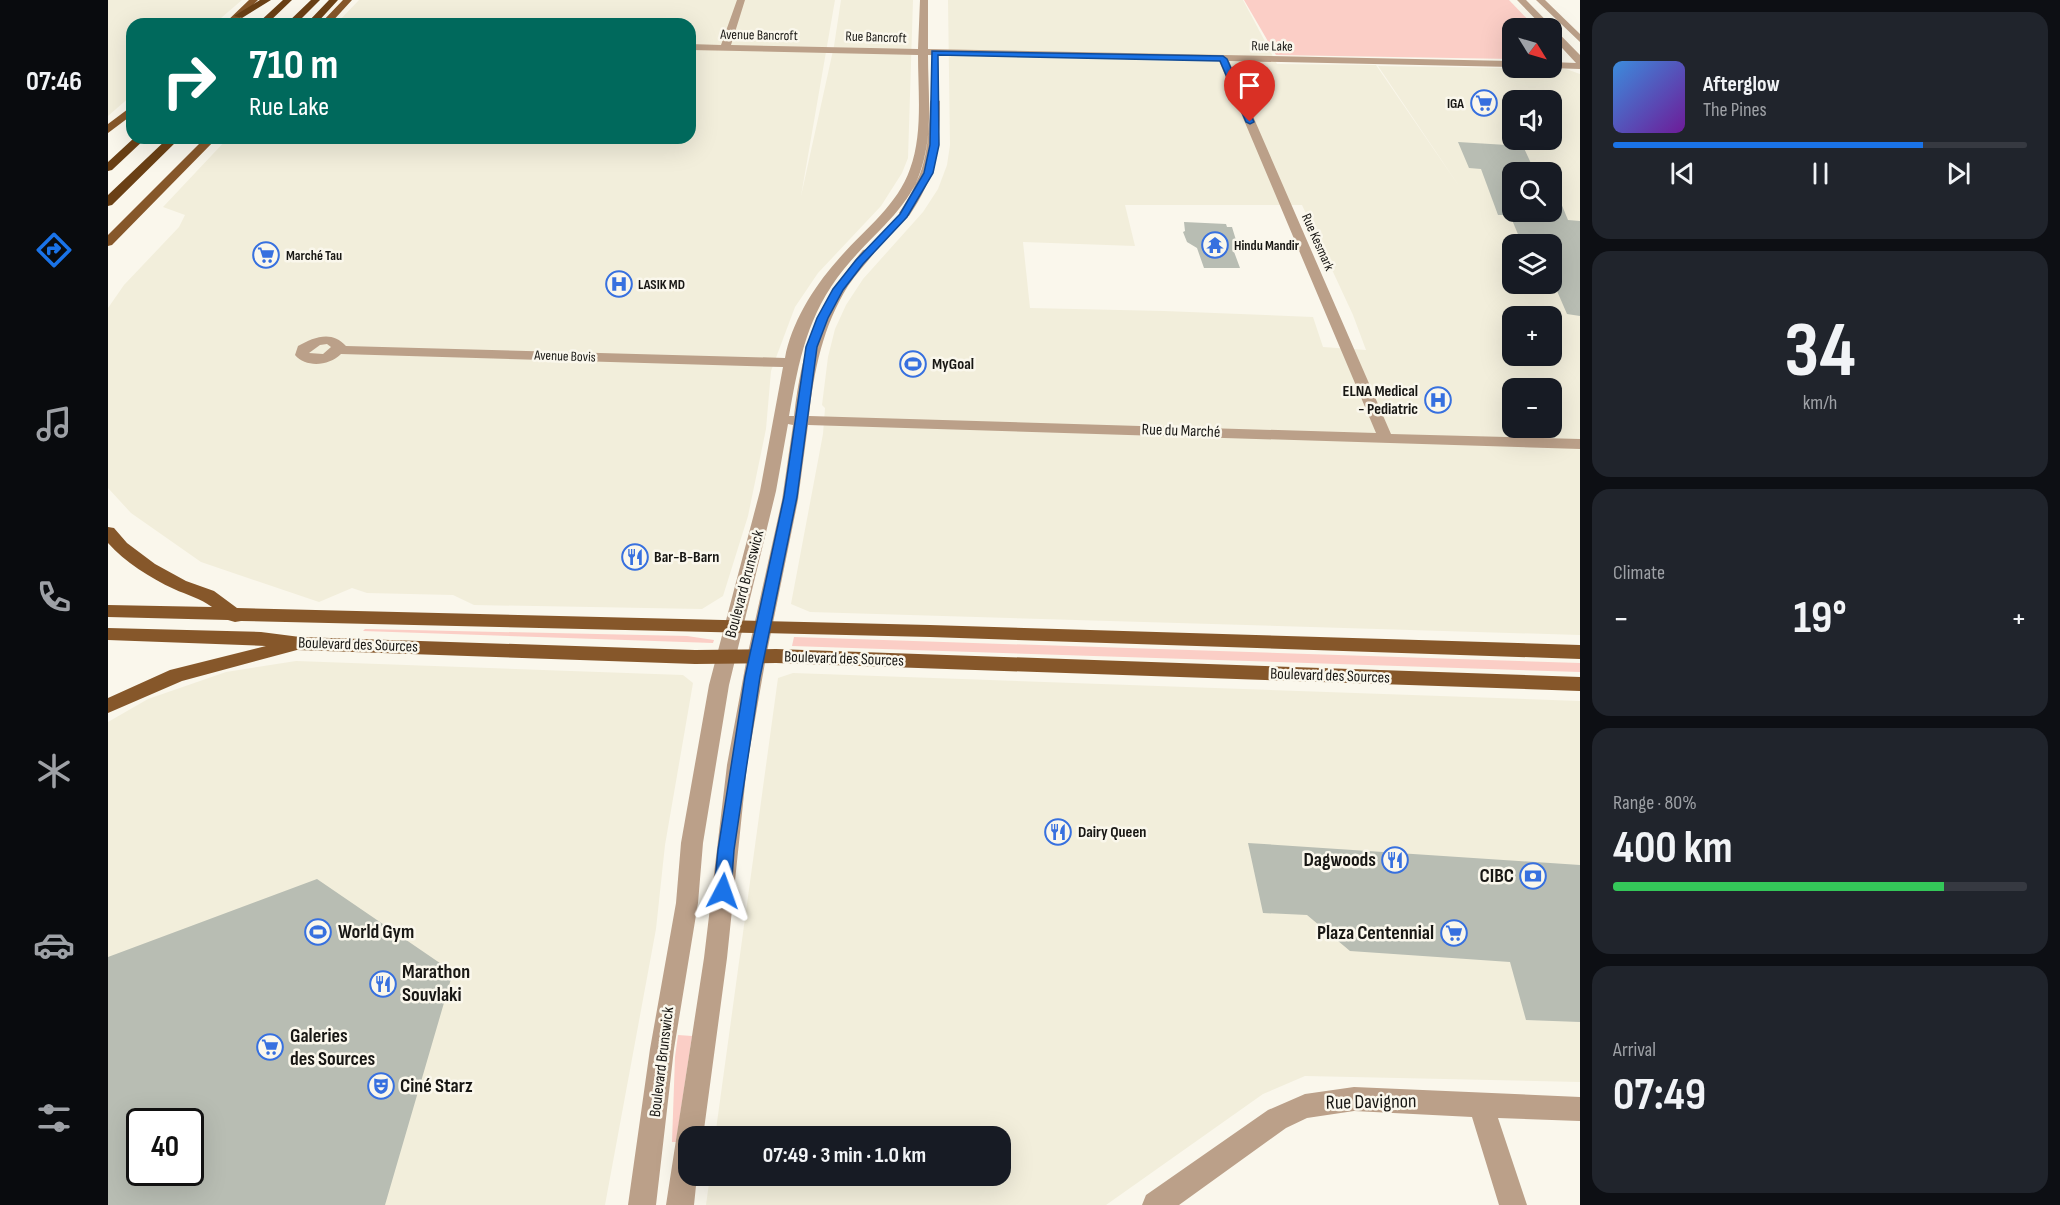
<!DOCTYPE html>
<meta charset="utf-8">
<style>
body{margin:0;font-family:"Sofia Sans Condensed",sans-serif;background:#20242c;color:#f1f3f6;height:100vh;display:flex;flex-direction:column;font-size:22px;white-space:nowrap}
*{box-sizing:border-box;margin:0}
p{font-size:20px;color:#9ea1a6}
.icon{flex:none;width:33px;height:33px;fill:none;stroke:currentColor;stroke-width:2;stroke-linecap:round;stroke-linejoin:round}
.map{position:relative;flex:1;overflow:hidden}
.side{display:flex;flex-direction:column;gap:12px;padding:12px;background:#0d0f14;width:480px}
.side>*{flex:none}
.banner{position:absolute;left:18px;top:18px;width:570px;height:126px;border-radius:18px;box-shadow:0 6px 24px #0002;background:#00695c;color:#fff;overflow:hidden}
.needle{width:39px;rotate:127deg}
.fabs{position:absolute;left:1394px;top:18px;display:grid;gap:12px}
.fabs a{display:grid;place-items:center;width:60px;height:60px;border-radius:12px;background:#171b24;box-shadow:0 6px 24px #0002;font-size:30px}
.speed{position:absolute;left:18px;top:1108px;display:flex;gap:12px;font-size:30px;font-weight:700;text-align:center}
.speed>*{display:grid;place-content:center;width:78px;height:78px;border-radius:50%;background:#171b24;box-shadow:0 6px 24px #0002;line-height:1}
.speed .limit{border:3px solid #111;border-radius:9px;background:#fff;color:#111}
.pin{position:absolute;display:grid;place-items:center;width:51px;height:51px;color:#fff;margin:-62px -26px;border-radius:50% 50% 50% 0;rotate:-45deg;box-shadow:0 0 6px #0007}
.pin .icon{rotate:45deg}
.me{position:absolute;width:66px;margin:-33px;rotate:4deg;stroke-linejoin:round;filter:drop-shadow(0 0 4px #0008)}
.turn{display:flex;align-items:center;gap:21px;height:126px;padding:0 24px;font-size:27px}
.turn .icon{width:78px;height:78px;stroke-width:2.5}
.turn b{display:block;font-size:42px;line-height:51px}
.big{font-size:45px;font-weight:700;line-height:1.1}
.side .widget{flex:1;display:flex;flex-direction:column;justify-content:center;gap:9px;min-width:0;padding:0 21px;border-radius:18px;background:#20242c}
.side .dial{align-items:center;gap:0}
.dial b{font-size:78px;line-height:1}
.song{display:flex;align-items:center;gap:18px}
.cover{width:72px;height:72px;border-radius:9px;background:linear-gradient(135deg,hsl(210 70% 55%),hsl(280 70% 35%))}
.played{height:6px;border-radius:3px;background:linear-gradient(90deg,#1a73e8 75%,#363941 75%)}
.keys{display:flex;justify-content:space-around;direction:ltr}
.heat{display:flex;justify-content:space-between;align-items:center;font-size:33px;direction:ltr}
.charge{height:9px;border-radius:4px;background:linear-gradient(90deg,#34c759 80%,#363941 0)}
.trip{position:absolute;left:570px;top:1126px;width:333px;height:60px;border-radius:18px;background:#171b24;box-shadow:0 6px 24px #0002;font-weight:700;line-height:60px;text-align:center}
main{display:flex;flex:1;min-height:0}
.dock{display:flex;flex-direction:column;width:108px;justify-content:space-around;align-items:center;background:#090b0e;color:#9ea1a6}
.dock .icon{width:42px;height:42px}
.dock .on{color:#1a73e8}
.dock b{font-size:27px;color:#f1f3f6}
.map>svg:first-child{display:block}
.built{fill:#f2eedb;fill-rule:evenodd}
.green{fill:#fbcec6}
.building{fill:#b8bdb3;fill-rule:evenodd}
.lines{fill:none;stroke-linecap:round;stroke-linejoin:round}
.minor{fill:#bba089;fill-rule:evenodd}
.major{fill:#86572a;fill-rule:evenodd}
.highway{fill:#6a4015;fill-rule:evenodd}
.route{fill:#1a73e8;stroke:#114b97;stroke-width:1.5}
.labels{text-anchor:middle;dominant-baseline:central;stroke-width:5;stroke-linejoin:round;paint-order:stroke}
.far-street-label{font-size:14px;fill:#181714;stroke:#faf7ec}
.far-poi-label{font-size:14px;font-weight:bold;fill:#181714;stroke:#faf7ec;text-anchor:start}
.poi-label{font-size:16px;font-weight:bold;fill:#181714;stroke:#faf7ec;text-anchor:start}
.street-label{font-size:16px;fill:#181714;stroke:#faf7ec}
.near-poi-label{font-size:20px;font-weight:bold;fill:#181714;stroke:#faf7ec;text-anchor:start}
.near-street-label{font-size:20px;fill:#181714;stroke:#faf7ec}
</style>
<main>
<nav class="dock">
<b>07:46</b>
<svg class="icon on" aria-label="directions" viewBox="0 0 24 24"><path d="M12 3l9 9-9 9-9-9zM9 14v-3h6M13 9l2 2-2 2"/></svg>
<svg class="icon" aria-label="music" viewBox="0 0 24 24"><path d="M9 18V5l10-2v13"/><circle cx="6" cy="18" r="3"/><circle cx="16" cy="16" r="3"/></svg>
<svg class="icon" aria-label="phone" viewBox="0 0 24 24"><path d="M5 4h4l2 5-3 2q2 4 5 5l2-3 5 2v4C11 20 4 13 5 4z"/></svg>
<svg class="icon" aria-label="climate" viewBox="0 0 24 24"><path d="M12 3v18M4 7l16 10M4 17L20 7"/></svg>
<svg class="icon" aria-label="car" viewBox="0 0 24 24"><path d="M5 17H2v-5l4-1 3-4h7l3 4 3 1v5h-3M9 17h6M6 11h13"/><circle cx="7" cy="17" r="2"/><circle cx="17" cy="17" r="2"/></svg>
<svg class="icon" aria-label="filters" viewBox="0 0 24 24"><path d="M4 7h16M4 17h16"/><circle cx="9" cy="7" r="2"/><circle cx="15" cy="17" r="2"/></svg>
</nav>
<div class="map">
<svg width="1472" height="1205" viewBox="0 0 1472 1205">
<rect width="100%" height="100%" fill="#faf7ec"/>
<path class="built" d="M 0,0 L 134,0 L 106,24 L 24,24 L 24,95 L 0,116 Z
M 251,0 L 727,0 L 693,196 L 726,46 L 733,0 L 805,0 L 800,158 L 794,173 L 773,206 L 710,273 L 687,307 L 663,371 L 658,429 L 640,516 L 615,596 L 594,609 L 366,605 L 345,595 L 259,593 L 244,588 L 211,602 L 93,562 L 23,513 L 0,488 L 0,308 L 16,285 L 71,227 L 77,215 L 55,207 L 120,138 L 582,138 L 582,24 L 228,24 Z
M 840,0 L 1135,0 L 1169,64 L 1268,65 L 1353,189 L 1270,66 L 1458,69 L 1472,74 L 1472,635 L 702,612 L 683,604 L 715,434 L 717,408 L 714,405 L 720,357 L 727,329 L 738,305 L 755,279 L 815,212 L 830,189 L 839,165 L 842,145 ZM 1404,100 L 1443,100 L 1443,140 L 1404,140 ZM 1404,172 L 1443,172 L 1443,212 L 1404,212 ZM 1017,205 L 1194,205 L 1245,315 L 1258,350 L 1215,347 L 1205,317 L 1056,311 L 922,308 L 915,242 L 1027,246 ZM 1404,244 L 1443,244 L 1443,284 L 1404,284 ZM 1404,316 L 1443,316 L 1443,356 L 1404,356 ZM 1404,388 L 1443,388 L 1443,428 L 1404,428 Z
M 188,661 L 575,675 L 585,683 L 557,845 L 548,929 L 497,1205 L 0,1205 L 0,722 L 40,699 L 118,672 ZM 32,1122 L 82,1122 L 82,1173 L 32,1173 Z
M 685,673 L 1472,701 L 1472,1082 L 1197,1076 L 1155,1094 L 998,1205 L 598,1205 L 602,1176 L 892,1176 L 892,1137 L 607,1137 L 670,678 Z"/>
<path class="green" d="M 1136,0 L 1401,0 L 1428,28 L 1404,28 L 1404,59 L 1168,55 Z
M 257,629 L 579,636 L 606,640 L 605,643 L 255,631 Z
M 686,637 L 1472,663 L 1472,672 L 684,646 Z
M 570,1035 L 584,1036 L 568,1142 L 564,1142 L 567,1057 Z"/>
<path class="building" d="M 1350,142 L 1415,146 L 1427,172 L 1404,172 L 1404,212 L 1443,212 L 1443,179 L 1460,220 L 1472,221 L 1472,316 L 1459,314 L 1443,277 L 1443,244 L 1414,244 L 1402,215 L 1390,215 L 1373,169 L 1361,168 Z
M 1076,222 L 1118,224 L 1119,227 L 1124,227 L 1131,250 L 1125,249 L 1132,268 L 1096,268 L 1089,248 L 1079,242 L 1075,232 L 1077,231 Z
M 1140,843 L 1472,865 L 1472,1022 L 1418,1020 L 1402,962 L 1242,951 L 1199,915 L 1155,913 Z
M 209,879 L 345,972 L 277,1205 L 0,1205 L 0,957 ZM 32,1122 L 82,1122 L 82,1173 L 32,1173 Z"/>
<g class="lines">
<path class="minor" d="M 629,0 L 637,0 L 623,45 L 810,49 L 812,0 L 820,0 L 820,49 L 1404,61 L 1404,67 L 1121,61 L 1283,434 L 1472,439 L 1472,449 L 700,425 L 690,500 L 658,657 L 639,765 L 619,958 L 595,1137 L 580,1137 L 580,1176 L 589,1176 L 586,1205 L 558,1205 L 596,958 L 619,765 L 639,657 L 674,500 L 685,425 L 680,424 L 668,491 L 621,685 L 595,843 L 590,903 L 566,1049 L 548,1205 L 520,1205 L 542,1049 L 568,903 L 573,843 L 601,685 L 652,491 L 675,367 L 233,354 C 221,366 198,368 187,355 L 190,346 C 206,337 224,330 238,346 L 677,358 C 683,324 705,288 728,262 C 753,232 789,207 802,169 C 815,134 810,91 810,55 L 582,50 L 582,44 L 613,45 ZM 820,55 L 1111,61 L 1268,433 L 701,416 C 706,370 715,326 740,286 C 748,274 758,264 766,253 L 760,249 L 755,250 C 708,307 695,342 686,416 L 681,416 C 691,360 699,315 736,269 C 762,236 801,210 814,168 C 825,133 820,91 820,55 ZM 219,344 L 223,347 L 215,354 L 201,353 L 212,345 Z
M 1409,0 L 1418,0 L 1472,55 L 1472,69 L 1441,68 L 1443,68 L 1443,62 L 1468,63 L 1443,36 L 1443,28 L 1436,28 Z
M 1428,0 L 1437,0 L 1472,34 L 1472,42 Z
M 827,98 L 832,101 C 832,147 828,177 801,216 L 793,216 L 791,213 C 817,175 821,146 822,101 Z
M 1246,1087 L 1472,1097 L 1472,1121 L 1390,1118 L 1419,1205 L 1391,1205 L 1364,1117 L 1246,1111 L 1199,1118 L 1178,1128 L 1071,1205 L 1034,1205 L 1038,1195 L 1160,1110 L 1197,1094 Z"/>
<path class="major" d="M 141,0 L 150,0 L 126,24 L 116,24 Z
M 235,0 L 244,0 L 222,24 L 212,24 Z
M 24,106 L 24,115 L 0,133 L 0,124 Z
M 97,138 L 109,138 L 4,245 L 0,246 L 0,235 Z
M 0,527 L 6,528 L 19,543 L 47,564 L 78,581 L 106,591 L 129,608 L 822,625 L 1472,645 L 1472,659 L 822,637 L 133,621 L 127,622 L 120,620 L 0,617 L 0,605 L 104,607 C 92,598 79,595 66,589 C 42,578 17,562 0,543 Z
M 0,628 L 153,632 L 192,637 L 587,650 L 668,649 L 1472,677 L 1472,691 L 668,663 L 587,664 L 189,650 L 74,681 L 0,713 L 0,698 L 62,670 L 158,646 L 0,640 Z"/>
<path class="highway" d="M 152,0 L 163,0 L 134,18 L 126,16 Z
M 175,0 L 184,0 L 159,24 L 149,24 Z
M 203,0 L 212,0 L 188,24 L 178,24 Z
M 221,0 L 230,0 L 208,24 L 198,24 Z
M 26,138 L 38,138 L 4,170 L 0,171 L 0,162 Z
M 60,138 L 72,138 L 4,205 L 0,206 L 0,195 Z"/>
</g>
<path class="route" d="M 824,51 L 1115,56 L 1119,59 L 1146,122 L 1142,124 L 1138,122 L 1112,61 L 830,55 L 831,145 L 825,173 L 799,217 L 755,264 L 735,290 L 720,318 L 709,347 L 689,497 L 652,677 L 626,850 L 623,891 L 621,896 L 615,898 L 609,896 L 606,891 L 610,850 L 637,677 L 676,497 L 698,347 L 709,318 L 725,289 L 748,260 L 792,214 L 816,173 L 822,145 Z"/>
<defs>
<g id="supermarket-ring" transform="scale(1.35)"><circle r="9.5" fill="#faf7ec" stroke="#3770df" stroke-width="1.5"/><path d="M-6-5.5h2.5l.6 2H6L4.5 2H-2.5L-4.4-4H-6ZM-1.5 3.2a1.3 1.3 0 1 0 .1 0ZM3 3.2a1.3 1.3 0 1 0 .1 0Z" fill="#3770df"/></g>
<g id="temple-ring" transform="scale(1.35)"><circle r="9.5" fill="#faf7ec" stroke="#3770df" stroke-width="1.5"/><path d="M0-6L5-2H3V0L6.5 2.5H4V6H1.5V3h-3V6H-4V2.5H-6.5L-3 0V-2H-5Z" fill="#3770df"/></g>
<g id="hospital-ring" transform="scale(1.35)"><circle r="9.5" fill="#faf7ec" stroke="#3770df" stroke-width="1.5"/><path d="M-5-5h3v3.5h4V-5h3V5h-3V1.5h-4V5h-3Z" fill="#3770df"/></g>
<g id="stadium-ring" transform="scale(1.35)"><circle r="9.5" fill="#faf7ec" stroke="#3770df" stroke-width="1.5"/><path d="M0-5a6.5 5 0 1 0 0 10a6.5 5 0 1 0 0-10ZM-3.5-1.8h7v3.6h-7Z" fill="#3770df"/></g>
<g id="restaurant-ring" transform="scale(1.35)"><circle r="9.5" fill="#faf7ec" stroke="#3770df" stroke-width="1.5"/><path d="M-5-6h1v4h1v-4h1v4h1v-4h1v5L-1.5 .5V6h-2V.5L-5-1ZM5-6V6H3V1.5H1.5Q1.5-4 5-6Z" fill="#3770df"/></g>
<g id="bank-ring" transform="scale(1.35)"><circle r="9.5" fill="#faf7ec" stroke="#3770df" stroke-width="1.5"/><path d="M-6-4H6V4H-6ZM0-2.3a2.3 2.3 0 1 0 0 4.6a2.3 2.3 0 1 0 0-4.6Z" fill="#3770df"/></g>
<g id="theatre-ring" transform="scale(1.35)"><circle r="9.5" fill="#faf7ec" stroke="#3770df" stroke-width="1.5"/><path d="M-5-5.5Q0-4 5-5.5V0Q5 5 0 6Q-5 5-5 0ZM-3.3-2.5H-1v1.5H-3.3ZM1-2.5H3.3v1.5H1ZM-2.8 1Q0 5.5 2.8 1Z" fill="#3770df"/></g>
</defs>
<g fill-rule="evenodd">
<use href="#supermarket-ring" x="1376" y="103"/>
<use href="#temple-ring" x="1107" y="245"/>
<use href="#supermarket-ring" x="158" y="255"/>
<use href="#hospital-ring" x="511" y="284"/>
<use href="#stadium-ring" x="805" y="364"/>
<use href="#hospital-ring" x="1330" y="400"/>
<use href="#restaurant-ring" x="527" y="557"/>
<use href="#restaurant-ring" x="950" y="832"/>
<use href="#restaurant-ring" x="1287" y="860"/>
<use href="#bank-ring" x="1425" y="876"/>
<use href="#stadium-ring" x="210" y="932"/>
<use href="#supermarket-ring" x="1346" y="933"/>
<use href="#restaurant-ring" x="275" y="984"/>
<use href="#supermarket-ring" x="162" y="1047"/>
<use href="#theatre-ring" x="273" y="1086"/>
</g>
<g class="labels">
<g class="far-street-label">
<text transform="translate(651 35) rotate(1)">Avenue Bancroft</text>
<text transform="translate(768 37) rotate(2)">Rue Bancroft</text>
<text transform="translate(1164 46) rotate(1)">Rue Lake</text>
<text transform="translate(1210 242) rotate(66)">Rue Kesmark</text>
<text transform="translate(457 356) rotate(2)">Avenue Bovis</text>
</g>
<g class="far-poi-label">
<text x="1356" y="103" text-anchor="end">IGA</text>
<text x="1126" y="245">Hindu Mandir</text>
<text x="178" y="255">Marché Tau</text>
<text x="530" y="284">LASIK MD</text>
</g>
<g class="poi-label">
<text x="824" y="364">MyGoal</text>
<text x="1310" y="391" text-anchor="end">ELNA Medical<tspan x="1310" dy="18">- Pediatric</tspan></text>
<text x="546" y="557">Bar-B-Barn</text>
<text x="970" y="832">Dairy Queen</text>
</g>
<g class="street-label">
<text transform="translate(1073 431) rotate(2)">Rue du Marché</text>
<text transform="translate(637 584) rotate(-75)">Boulevard Brunswick</text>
<text transform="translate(250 645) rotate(2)">Boulevard des Sources</text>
<text transform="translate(736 659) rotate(2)">Boulevard des Sources</text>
<text transform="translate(1222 676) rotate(2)">Boulevard des Sources</text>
<text transform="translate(554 1062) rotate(-83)">Boulevard Brunswick</text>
</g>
<g class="near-poi-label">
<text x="1268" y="860" text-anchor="end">Dagwoods</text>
<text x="1406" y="876" text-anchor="end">CIBC</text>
<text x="230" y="932">World Gym</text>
<text x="1326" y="933" text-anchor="end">Plaza Centennial</text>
<text x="294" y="972">Marathon<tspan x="294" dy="23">Souvlaki</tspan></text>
<text x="182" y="1036">Galeries<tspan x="182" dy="23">des Sources</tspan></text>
<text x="292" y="1086">Ciné Starz</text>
</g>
<g class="near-street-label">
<text transform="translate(1263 1102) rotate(-1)">Rue Davignon</text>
</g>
</g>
</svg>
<div class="fabs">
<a><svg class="needle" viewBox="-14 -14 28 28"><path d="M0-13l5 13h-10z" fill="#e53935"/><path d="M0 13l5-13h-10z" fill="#9ea1a6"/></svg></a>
<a><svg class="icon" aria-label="sound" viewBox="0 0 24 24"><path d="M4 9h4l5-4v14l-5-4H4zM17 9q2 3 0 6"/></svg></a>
<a><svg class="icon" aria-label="search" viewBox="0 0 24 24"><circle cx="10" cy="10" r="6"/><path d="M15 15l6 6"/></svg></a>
<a><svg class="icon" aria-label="layers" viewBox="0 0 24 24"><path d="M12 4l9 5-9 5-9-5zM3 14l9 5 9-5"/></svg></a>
<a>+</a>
<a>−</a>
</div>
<div class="speed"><div class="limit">40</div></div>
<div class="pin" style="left:1142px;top:122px;background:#d93025"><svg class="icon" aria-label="arrive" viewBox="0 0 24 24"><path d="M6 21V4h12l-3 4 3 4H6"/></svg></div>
<svg class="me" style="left:615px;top:891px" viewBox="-20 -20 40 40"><path d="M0-17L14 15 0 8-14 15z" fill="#1a73e8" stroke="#fff" stroke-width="4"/></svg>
<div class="trip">07:49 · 3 min · 1.0 km</div>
<div class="banner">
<div class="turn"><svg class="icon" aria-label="right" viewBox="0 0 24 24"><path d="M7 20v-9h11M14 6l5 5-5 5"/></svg><div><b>710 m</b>Rue Lake</div></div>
</div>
</div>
<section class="side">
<div class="widget">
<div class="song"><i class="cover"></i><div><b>Afterglow</b><p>The Pines</p></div></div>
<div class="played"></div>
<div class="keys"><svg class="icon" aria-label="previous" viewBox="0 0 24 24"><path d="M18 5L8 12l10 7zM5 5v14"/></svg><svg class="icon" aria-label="pause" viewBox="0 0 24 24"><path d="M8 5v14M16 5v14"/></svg><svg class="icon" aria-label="next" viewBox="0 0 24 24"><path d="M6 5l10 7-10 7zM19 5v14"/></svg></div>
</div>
<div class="widget dial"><b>34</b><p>km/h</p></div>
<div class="widget"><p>Climate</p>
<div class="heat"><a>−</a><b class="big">19°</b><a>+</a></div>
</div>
<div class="widget"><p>Range · 80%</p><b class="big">400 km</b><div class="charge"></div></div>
<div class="widget"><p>Arrival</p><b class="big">07:49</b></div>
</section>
</main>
